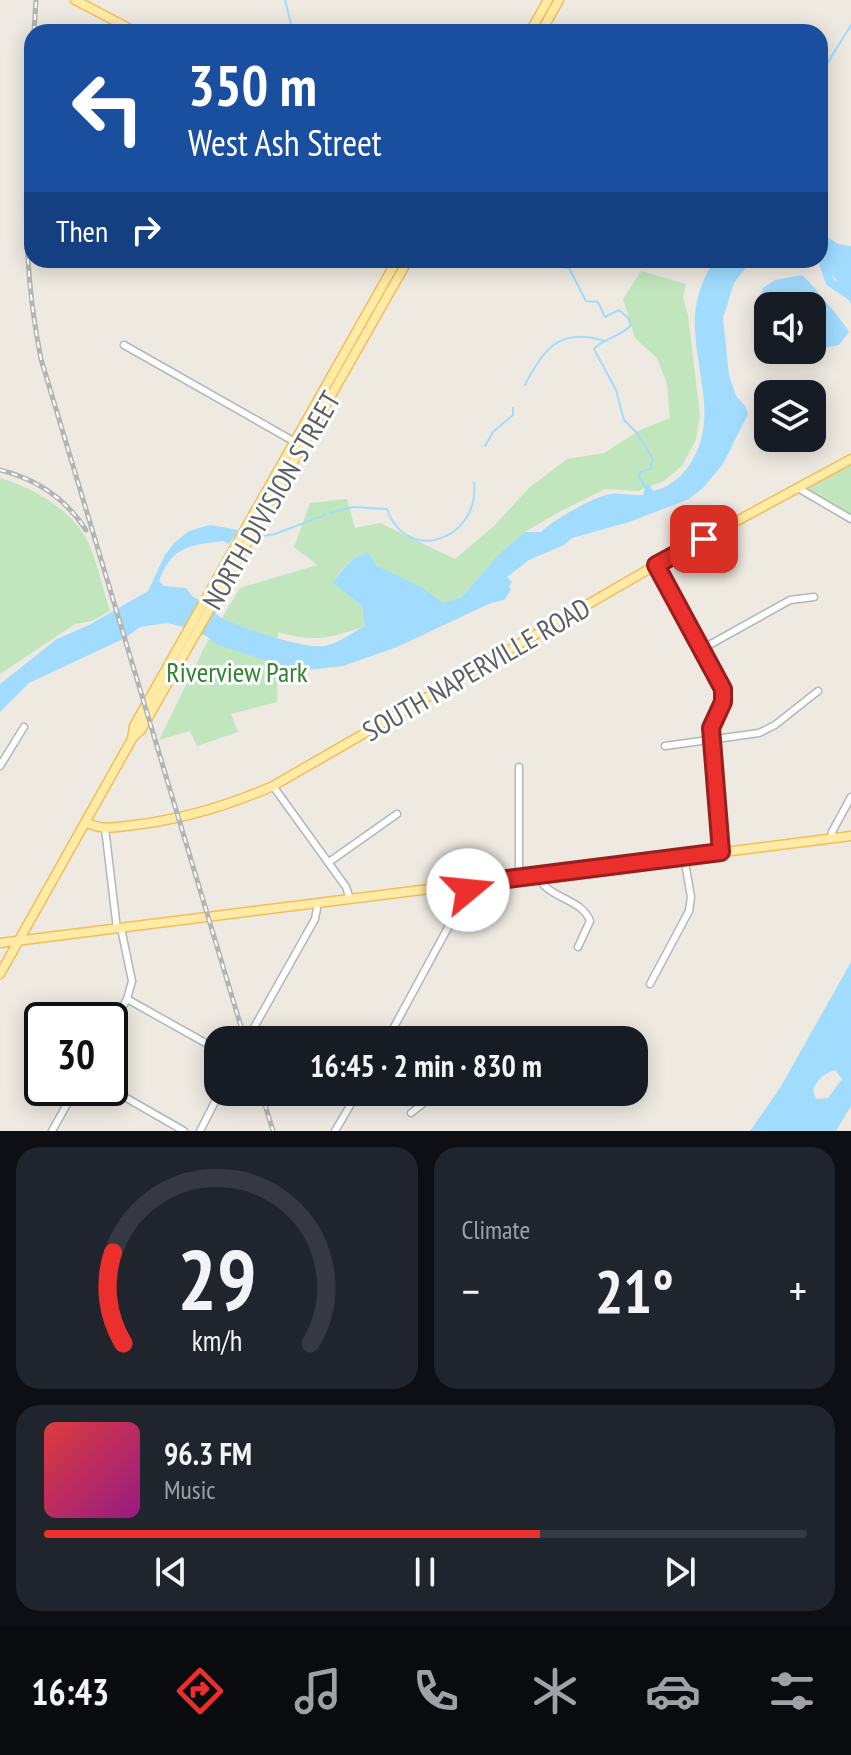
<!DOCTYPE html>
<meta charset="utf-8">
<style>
body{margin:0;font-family:"PT Sans Narrow",sans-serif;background:#20242c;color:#f1f3f6;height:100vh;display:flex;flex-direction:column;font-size:30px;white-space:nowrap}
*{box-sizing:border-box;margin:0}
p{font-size:26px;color:#9ea1a6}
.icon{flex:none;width:44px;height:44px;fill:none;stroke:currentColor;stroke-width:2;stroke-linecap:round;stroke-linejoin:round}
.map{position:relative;height:1131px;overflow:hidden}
.panel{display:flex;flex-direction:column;gap:16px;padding:16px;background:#0d0f14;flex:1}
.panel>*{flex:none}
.hud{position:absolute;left:24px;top:24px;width:804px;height:244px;border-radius:24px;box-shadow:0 4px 20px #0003;background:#1a4fa0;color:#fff;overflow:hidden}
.fabs{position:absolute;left:754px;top:292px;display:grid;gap:16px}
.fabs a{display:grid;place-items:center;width:72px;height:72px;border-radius:16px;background:#171b24;box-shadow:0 4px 20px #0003;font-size:40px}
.speed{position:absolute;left:24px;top:1002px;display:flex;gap:16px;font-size:40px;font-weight:700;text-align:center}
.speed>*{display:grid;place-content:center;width:104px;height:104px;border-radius:50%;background:#171b24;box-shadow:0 4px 20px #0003;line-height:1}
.speed .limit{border:4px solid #111;border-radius:12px;background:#fff;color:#111}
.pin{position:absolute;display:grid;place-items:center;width:68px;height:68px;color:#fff;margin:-34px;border-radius:16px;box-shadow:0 4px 12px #0006}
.me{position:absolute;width:88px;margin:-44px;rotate:73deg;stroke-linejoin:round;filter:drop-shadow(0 0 6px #0008)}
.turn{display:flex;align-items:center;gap:28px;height:168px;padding:0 32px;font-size:36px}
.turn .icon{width:104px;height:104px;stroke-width:2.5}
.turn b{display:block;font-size:56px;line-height:68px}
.then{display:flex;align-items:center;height:76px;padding:0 32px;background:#0003;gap:16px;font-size:30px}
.big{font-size:60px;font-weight:700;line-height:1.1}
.panel .tile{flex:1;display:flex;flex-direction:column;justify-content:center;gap:12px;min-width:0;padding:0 28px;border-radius:24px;background:#20242c}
.panel .dial{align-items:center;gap:0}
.dial svg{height:208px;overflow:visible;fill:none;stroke:#363941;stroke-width:7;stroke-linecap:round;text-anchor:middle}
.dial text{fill:#f1f3f6;stroke:none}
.song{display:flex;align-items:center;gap:24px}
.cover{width:96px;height:96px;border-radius:12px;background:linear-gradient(135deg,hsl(0 70% 55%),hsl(310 70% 35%))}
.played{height:8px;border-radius:4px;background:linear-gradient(90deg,#ea2f2c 65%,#363941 65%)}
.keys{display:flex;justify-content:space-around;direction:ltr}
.heat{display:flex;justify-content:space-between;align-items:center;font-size:44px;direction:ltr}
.panel .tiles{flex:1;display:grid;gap:16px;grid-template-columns:1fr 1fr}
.tile:last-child{grid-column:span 2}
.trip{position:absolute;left:204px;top:1026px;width:444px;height:80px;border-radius:24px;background:#171b24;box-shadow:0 4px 20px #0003;font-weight:700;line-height:80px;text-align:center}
.tab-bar{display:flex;height:128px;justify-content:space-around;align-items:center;background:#090b0e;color:#9ea1a6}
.tab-bar .icon{width:56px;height:56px}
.tab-bar .selected{color:#ea2f2c}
.tab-bar b{font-size:36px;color:#f1f3f6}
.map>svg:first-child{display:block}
.green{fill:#c1e6be}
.water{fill:#a1dcff;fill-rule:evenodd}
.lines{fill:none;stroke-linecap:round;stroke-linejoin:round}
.stream{stroke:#a1dcff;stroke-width:2}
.river{stroke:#a1dcff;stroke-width:9}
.minor-casing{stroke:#b3b6ba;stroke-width:9}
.major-casing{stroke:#f2bd57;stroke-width:11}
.minor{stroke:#fff;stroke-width:6}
.major{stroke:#ffeba6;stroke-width:8}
.rail-casing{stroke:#b3b4b4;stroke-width:5}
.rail{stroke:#fff;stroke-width:2;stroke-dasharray:6;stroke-linecap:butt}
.route-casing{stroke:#981f1d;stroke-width:20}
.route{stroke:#ea2f2c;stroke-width:14}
.labels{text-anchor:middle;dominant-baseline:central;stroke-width:6;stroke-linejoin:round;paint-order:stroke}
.street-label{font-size:28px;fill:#5b5f63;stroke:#fff}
.park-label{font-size:28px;fill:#348233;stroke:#fff}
</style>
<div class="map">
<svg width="851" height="1131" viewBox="0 0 851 1131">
<rect width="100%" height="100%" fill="#eeeae2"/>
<path class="green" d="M 641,271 L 686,284 L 683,297 L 688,315 L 700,415 L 696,440 L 682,466 L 664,481 L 638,491 L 605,489 L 557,513 L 525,532 L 491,563 L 461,598 L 442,604 L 377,566 L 368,553 C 351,559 340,567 334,583 L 362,606 L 366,626 C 329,638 316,643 278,632 L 277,702 L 231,714 L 238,732 L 197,746 L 190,731 L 159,740 L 204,648 L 240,588 L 317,565 L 294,547 L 310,503 L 347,499 L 355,528 L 380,523 L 455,559 L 494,526 L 529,488 L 567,459 L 604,453 L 642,429 L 670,418 L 667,384 L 657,358 L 635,338 L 623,299 Z
M 851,464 L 851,515 L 807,489 Z
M 0,478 C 34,488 73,510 89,544 C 98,565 103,589 110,611 L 92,621 L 75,624 L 0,674 Z"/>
<path class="water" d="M 820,232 L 838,244 L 851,246 L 851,304 L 836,279 L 820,260 Z
M 715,260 L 752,260 L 734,283 L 723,318 L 729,375 L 736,396 L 745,406 L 748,414 L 723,464 L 704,487 L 689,499 L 629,522 L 572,538 L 564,545 L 529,560 L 507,577 L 512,582 L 509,586 L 511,590 L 504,600 L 491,603 L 397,647 L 343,666 L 298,671 L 218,645 L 206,636 L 180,626 L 167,623 L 140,627 L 125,638 L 29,683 L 0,712 L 0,684 L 57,639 L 89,625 L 148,591 L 165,555 L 174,543 L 189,531 L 210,525 L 239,530 L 229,544 L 223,541 C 190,545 172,546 159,581 L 164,586 L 186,588 L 193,597 L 216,608 L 216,614 C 231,626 307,650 325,646 C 339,643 353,632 365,626 L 362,606 L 333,583 C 343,568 350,559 368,552 L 377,566 L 421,587 L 443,603 L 461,598 L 498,555 L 525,532 L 541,532 C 553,520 596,495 612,494 C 623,493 633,496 643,495 L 646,485 L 649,484 L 653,491 C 667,488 679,479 688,467 C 719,423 697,379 695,330 C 693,307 701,279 715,260 Z
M 802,275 C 807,278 847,326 849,332 L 839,345 L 824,348 L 812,338 L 812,306 L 768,306 L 768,327 L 757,320 L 755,313 L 763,288 L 775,280 Z
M 851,962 L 851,1106 L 836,1131 L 750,1131 L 780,1088 ZM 835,1070 L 842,1079 L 828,1098 L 816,1099 L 813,1090 C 818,1079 823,1074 835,1070 Z"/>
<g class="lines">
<path class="stream" d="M 285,0 L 293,32
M 820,75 L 851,25
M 546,260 L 554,266 L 569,268 L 586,301 L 598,302 L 605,317 L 619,310 L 628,318 L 631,325 C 621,337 604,338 594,349 L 616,390 L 624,420 L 637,433 L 653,459 L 650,469 L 640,472 L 639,477 L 646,488
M 525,385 C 543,349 560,327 604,341
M 485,446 L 493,432 L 513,415 L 513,408
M 330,513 L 353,507 L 387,509 C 407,566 480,539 474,483
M 254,537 L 275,534 L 325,515"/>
<path class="river" d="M 820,252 L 830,282 L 851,296"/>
<g class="minor-casing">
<path id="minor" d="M 124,345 L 302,446
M 798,488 L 851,519
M 656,565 L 723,689 L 723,702 L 711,728 L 721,852
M 702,649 L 790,600 L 814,597
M 665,746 L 759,733 L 775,725 L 818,691
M 0,766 L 24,727
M 273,786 L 346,887 L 350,899
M 105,828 L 117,929
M 831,838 L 832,832 L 851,797
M 329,862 L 397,814
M 537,875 C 547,899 582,898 590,921 L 578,947
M 519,877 L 519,767
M 650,984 L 689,911 L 691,897 L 684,857
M 127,999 L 218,1050
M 110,1029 L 127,999 L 132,981 L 121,928
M 247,1040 L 315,919 L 318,903
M 387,1040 L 464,898 L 468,890 L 468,884
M 109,1088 L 184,1131
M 411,1113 L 425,1102 L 429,1092
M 52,1131 L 76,1088
M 200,1131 L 220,1092
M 335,1131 L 358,1092"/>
</g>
<g class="major-casing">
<path id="major" d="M 75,0 L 136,32
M 530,32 L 548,0
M 541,32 L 559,0
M 132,738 L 141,730 L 408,260
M 86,822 C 102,831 116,827 134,825 C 184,819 227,806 273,786 L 656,565 L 851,459
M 0,943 L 851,836
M 0,974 L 132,739 L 134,726 L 397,260"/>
</g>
<use href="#minor" class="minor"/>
<use href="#major" class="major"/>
<g class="rail-casing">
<path id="rail" d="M 34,32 L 36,0
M 32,67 C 26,171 20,255 41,359 L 245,1040
M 0,470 C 36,479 66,499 86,530
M 261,1092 L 273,1131"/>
</g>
<use href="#rail" class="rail"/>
</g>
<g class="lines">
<g class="route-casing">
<path id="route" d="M 468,890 L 468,884 L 721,852 L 711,728 L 723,702 L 723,689 L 656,565 L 704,539"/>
</g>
<use href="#route" class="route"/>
</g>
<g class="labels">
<g class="street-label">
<text transform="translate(271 500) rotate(-60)">NORTH DIVISION STREET</text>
<text transform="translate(476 669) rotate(-30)">SOUTH NAPERVILLE ROAD</text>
</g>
<g class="park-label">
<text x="237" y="671">Riverview Park</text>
</g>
</g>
</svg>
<div class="fabs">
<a><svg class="icon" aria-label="sound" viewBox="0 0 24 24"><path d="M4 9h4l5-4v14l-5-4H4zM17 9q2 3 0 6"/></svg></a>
<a><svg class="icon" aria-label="layers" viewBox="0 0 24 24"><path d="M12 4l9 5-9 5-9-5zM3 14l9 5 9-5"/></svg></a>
</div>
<div class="speed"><div class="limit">30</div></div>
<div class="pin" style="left:704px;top:539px;background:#d93025"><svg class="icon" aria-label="arrive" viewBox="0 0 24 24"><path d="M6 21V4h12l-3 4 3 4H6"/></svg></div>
<svg class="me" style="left:468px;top:890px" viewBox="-20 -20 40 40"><circle r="19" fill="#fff"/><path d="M0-13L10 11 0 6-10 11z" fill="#ea2f2c"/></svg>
<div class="trip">16:45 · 2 min · 830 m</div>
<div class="hud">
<div class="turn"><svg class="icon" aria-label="left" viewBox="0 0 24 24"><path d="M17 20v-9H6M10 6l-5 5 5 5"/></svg><div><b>350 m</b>West Ash Street</div></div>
<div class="then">Then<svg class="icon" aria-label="right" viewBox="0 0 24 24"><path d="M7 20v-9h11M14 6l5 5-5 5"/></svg></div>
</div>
</div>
<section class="panel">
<div class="tiles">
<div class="tile dial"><svg viewBox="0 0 100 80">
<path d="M14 69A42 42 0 1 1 86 69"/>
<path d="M14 69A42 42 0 0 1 10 34" stroke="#ea2f2c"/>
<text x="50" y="56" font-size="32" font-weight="700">29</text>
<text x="50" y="72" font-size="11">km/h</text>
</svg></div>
<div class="tile"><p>Climate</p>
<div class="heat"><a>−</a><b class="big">21°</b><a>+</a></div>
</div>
<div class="tile">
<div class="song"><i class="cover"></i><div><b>96.3 FM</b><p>Music</p></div></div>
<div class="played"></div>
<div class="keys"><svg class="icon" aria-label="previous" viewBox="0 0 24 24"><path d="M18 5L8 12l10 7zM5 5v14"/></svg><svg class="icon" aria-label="pause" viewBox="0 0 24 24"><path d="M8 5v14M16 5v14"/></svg><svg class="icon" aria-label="next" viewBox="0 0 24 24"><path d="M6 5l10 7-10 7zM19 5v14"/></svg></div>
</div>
</div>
</section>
<nav class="tab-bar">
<b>16:43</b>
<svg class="icon selected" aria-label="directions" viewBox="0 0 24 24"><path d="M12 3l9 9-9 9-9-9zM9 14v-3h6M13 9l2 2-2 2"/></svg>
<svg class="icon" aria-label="music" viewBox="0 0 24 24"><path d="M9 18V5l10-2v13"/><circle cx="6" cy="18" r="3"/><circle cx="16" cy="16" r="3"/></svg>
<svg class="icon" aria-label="phone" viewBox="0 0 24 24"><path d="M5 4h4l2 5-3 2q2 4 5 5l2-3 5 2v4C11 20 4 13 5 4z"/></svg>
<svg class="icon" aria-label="climate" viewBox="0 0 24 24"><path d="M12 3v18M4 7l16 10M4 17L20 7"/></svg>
<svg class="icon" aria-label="car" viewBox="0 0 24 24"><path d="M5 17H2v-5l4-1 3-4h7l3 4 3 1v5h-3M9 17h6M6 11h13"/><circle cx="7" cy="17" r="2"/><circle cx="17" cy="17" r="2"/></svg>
<svg class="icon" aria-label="filters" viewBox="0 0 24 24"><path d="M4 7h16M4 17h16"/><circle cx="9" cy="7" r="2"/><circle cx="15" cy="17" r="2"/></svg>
</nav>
